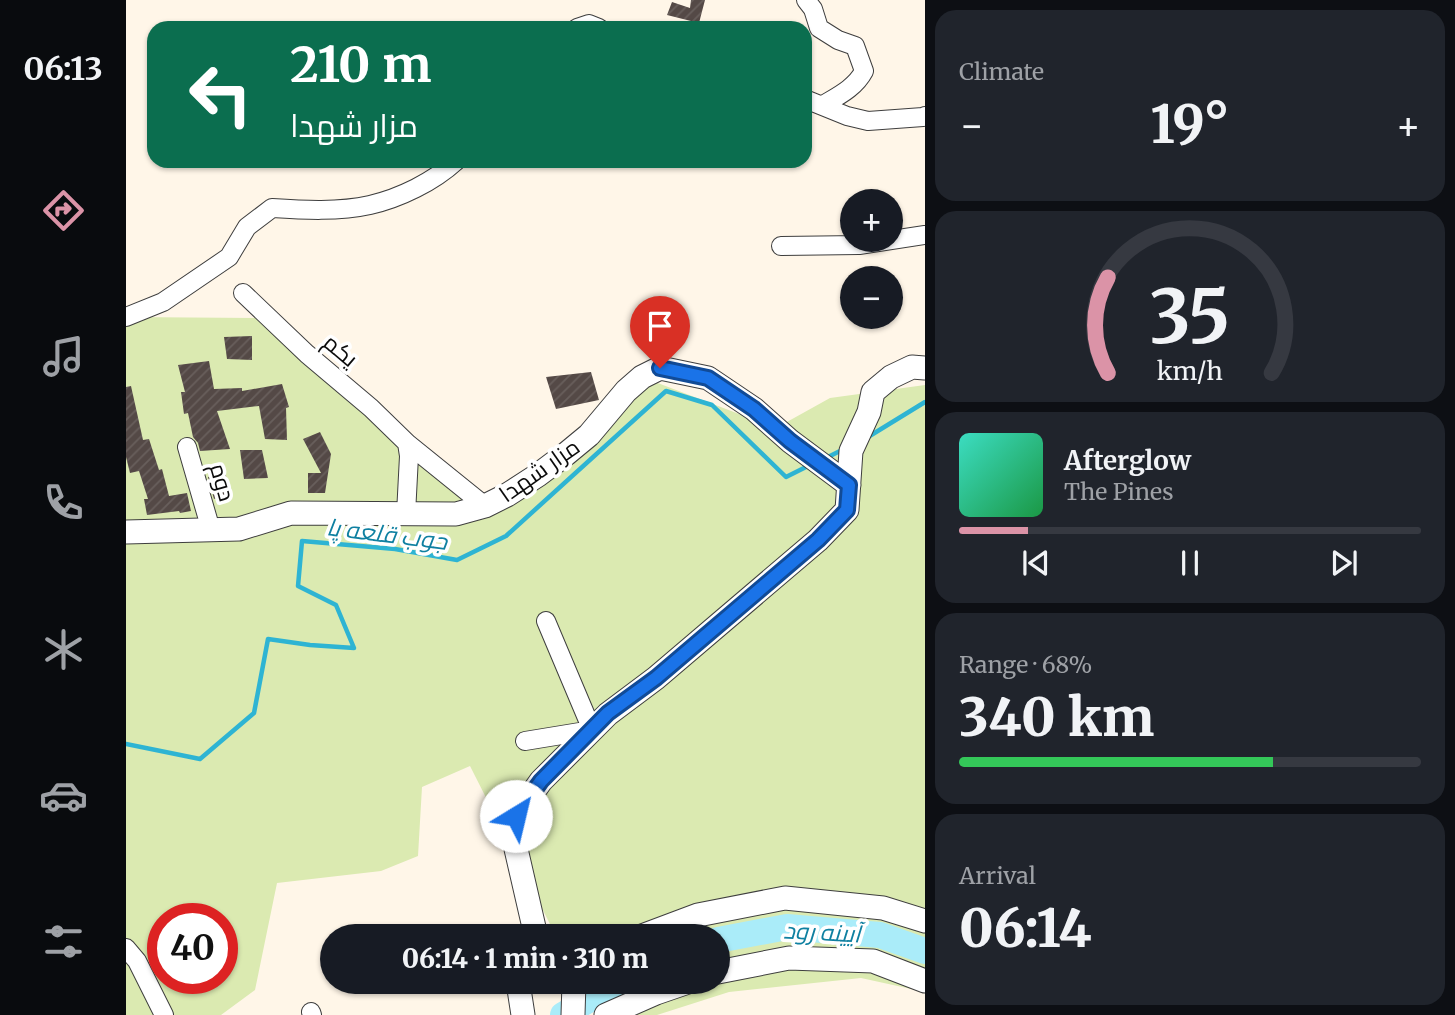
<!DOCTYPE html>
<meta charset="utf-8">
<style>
body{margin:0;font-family:Merriweather,Cairo,serif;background:#20242c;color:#f1f3f6;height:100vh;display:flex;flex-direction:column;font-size:26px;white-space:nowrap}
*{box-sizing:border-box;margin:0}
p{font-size:23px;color:#9ea1a6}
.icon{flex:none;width:38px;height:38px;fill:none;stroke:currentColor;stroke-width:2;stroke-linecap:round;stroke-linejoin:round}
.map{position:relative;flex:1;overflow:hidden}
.panel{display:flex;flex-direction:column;gap:10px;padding:10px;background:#0d0f14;width:530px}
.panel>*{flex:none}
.guide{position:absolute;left:21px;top:21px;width:665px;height:147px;border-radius:21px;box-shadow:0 2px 5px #0004;background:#0b6e4f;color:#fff;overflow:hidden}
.buttons{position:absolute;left:714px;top:189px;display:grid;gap:14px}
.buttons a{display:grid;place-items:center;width:63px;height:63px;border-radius:50%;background:#171b24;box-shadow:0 2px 5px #0004;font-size:35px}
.speed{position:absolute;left:21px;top:903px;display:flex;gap:14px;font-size:35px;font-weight:700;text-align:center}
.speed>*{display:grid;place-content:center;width:91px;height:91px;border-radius:50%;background:#171b24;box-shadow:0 2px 5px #0004;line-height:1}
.speed .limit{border:10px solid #d22;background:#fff;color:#111}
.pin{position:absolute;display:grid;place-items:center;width:60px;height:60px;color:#fff;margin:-72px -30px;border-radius:50% 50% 50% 0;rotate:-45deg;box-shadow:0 0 7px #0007}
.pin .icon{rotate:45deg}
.me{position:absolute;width:77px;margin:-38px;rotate:36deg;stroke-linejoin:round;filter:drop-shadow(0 0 5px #0008)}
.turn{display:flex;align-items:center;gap:24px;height:147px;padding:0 28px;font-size:32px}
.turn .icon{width:91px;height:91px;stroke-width:2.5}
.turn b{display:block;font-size:49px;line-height:60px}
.big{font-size:52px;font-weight:800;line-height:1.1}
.panel .tile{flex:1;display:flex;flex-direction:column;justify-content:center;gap:10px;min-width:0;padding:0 24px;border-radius:21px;background:#20242c}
.panel .dial{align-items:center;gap:0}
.dial svg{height:182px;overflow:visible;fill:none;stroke:#363941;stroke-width:7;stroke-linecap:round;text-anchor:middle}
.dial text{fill:#f1f3f6;stroke:none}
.song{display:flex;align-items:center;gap:21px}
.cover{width:84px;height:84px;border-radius:10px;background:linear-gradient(135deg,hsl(170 70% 55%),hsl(140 70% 35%))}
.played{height:7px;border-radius:4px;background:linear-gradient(90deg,#db93a7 15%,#363941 15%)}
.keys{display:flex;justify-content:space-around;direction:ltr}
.heat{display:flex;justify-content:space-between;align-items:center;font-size:38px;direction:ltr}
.charge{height:10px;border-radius:5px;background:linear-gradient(90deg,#34c759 68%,#363941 0)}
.trip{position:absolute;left:194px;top:924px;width:410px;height:70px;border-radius:35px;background:#171b24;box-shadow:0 2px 5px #0004;font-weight:800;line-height:70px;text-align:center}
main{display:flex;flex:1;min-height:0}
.tabs{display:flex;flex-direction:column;width:126px;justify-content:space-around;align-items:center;background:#090b0e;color:#9ea1a6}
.tabs .icon{width:49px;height:49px}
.tabs .on{color:#db93a7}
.tabs b{font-size:32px;color:#f1f3f6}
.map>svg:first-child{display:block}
.garden{fill:#dbeab1;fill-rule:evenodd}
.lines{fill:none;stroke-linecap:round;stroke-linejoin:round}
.stream{stroke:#2eb4d3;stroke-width:4.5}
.river{stroke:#aaecf9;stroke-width:26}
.building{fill:url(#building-hatch)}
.minor-casing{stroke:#3e3e3e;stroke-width:20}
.tertiary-casing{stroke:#3e3e3e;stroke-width:25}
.minor{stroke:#fff;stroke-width:18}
.tertiary{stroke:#fff;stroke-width:23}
.route-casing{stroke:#114b97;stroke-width:18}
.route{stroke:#1a73e8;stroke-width:12}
.labels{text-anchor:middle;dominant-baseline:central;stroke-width:7;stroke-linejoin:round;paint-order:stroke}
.street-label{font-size:23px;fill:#0b0b0b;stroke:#fff}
.water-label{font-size:24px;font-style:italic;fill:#0f80a1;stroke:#fff}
</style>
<main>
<nav class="tabs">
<b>06:13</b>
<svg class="icon on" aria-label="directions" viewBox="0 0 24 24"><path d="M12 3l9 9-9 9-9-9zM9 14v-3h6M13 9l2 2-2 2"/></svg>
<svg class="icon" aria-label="music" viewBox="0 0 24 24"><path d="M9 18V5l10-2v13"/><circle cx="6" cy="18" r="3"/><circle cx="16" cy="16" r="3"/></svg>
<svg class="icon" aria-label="phone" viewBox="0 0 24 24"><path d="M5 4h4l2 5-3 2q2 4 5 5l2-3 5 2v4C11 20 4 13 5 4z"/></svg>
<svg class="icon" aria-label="climate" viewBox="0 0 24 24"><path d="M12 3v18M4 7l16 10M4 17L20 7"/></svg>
<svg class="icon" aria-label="car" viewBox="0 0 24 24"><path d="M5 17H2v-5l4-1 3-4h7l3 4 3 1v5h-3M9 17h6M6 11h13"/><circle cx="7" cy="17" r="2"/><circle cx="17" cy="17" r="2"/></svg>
<svg class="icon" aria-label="filters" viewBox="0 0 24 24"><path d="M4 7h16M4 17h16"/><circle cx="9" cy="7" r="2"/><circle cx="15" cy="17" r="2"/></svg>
</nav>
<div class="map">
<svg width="799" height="1015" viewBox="0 0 799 1015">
<defs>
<pattern id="building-hatch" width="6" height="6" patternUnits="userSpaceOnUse" patternTransform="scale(1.75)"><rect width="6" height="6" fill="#544946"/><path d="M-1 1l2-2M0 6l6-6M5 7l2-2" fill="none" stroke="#685f5c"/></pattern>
</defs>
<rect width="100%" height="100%" fill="#fff6e8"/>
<path class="garden" d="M 0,317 L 144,318 L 359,506 L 516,377 L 650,428 L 704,398 L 799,385 L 799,992 L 735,978 L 603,992 L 531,1015 L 470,1015 L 453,982 L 592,982 L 592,936 L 430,936 L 344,766 L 296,787 L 292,856 L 255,871 L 151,883 L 129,990 L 95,1015 L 0,1015 ZM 37,919 L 96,919 L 96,978 L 37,978 Z"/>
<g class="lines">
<path class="stream" d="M 742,437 L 799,402
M 698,459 L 718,449
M 0,744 L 74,759 L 128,713 L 142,639 L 184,645 L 228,648 L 210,605 L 172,586 L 176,541 L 269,549 L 331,560 L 380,536 L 540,391 L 586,405 L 660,477 L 684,465"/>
<path class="river" d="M 592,940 L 661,927 L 754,935 L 799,951
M 437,1015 L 493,982"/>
</g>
<path class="building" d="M 565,0 L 579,0 L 573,23 L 541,15 L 546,2 L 564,8 Z
M 126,336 L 126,360 L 101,359 L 98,337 Z
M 83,361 L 88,389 L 116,388 L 116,391 L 156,384 L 163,407 L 160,408 L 161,440 L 139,439 L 133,406 L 91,411 L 104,449 L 74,451 L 72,443 L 67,437 L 62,413 L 58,414 L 55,392 L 59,392 L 52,365 Z
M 465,372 L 473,400 L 430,409 L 420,377 Z
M 5,386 L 17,440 L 23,439 L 33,470 L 36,469 L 43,496 L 61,493 L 65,511 L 54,513 L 53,511 L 21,515 L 18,499 L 22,499 L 13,471 L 4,473 L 0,457 L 0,387 Z
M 194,432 L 205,454 L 199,493 L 182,493 L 182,473 L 195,473 L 177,439 Z
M 114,450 L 136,450 L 142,478 L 118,479 Z
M 99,473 L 106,494 L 88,499 L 82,477 Z"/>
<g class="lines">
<g class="minor-casing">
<path id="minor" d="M 680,0 L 687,9 L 693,28 L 712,40 L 729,46 L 738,71 C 729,88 712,96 697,105
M 451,28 L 463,24 L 473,28
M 679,99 L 721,116 L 742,121 L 797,117 L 799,116
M 655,246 L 733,245 L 799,235
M 117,293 L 181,354 L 245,408 L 281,443 L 283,456 L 280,514
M 0,317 L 37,302 L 103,257 L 121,227 L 146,208 C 177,210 213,212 244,205 C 274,198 307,182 330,161
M 281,443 L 359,506
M 61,447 L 85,530
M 399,741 L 466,730 L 420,621
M 0,948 L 11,961 L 38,1015
M 185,1012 L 186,1015"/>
</g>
<g class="tertiary-casing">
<path id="tertiary" d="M 0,532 L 113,529 L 165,513 L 330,514 L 359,506 L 381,495 L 412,475 L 440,454 L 463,435 L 500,391 L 516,377 L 534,368 L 582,378 L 628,409 L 664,441 L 723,485
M 410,936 L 390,849 L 390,816 L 415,781 L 482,714 L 530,678 L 692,540 L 721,510 L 725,451 L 743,412 L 747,392 L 765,377 L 786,367 L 799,368
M 516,936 L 572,915 L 659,898 L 757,908 L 799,921
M 592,972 L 663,958 L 747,961 L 799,981
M 390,982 L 393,989 L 397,1015
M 447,1015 L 448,982
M 480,1015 L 530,993 L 562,982"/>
</g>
<use href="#minor" class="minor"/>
<use href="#tertiary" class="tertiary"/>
</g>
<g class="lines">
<g class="route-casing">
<path id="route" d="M 390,816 L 415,781 L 482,713 L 530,678 L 692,540 L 721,510 L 723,485 L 664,441 L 628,409 L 582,378 L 534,368"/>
</g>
<use href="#route" class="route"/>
</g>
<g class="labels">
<g class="street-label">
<text transform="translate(215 350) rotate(40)">یکم</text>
<text transform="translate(413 470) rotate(-35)">مزار شهدا</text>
<text transform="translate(97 482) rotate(74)">دوم</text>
</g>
<g class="water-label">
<text transform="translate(261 534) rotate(7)">جوب قلعه پا</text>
<text transform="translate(696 932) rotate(3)">آیینه رود</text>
</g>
</g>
</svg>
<div class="buttons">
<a>+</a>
<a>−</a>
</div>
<div class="speed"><div class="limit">40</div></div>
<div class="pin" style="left:534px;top:368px;background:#d93025"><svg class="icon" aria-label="arrive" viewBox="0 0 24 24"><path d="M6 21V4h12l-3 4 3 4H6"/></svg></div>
<svg class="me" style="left:390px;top:816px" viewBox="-20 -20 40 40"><circle r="19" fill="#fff"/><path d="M0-13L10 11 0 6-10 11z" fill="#1a73e8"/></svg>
<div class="trip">06:14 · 1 min · 310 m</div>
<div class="guide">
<div class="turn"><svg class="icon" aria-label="left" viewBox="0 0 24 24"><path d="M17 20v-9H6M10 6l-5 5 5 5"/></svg><div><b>210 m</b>مزار شهدا</div></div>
</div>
</div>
<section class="panel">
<div class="tile"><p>Climate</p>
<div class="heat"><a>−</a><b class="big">19°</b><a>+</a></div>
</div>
<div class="tile dial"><svg viewBox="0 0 100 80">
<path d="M14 69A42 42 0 1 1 86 69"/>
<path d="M14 69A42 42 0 0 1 14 27" stroke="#db93a7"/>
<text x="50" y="56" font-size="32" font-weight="700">35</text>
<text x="50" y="72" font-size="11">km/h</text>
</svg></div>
<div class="tile">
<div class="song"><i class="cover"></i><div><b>Afterglow</b><p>The Pines</p></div></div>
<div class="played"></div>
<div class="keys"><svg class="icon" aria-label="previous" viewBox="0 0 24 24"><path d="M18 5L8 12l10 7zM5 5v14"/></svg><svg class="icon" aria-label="pause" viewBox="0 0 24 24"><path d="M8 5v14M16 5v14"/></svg><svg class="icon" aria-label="next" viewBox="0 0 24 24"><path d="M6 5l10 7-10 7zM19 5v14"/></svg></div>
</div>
<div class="tile"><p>Range · 68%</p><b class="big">340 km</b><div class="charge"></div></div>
<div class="tile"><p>Arrival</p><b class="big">06:14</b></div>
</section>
</main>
